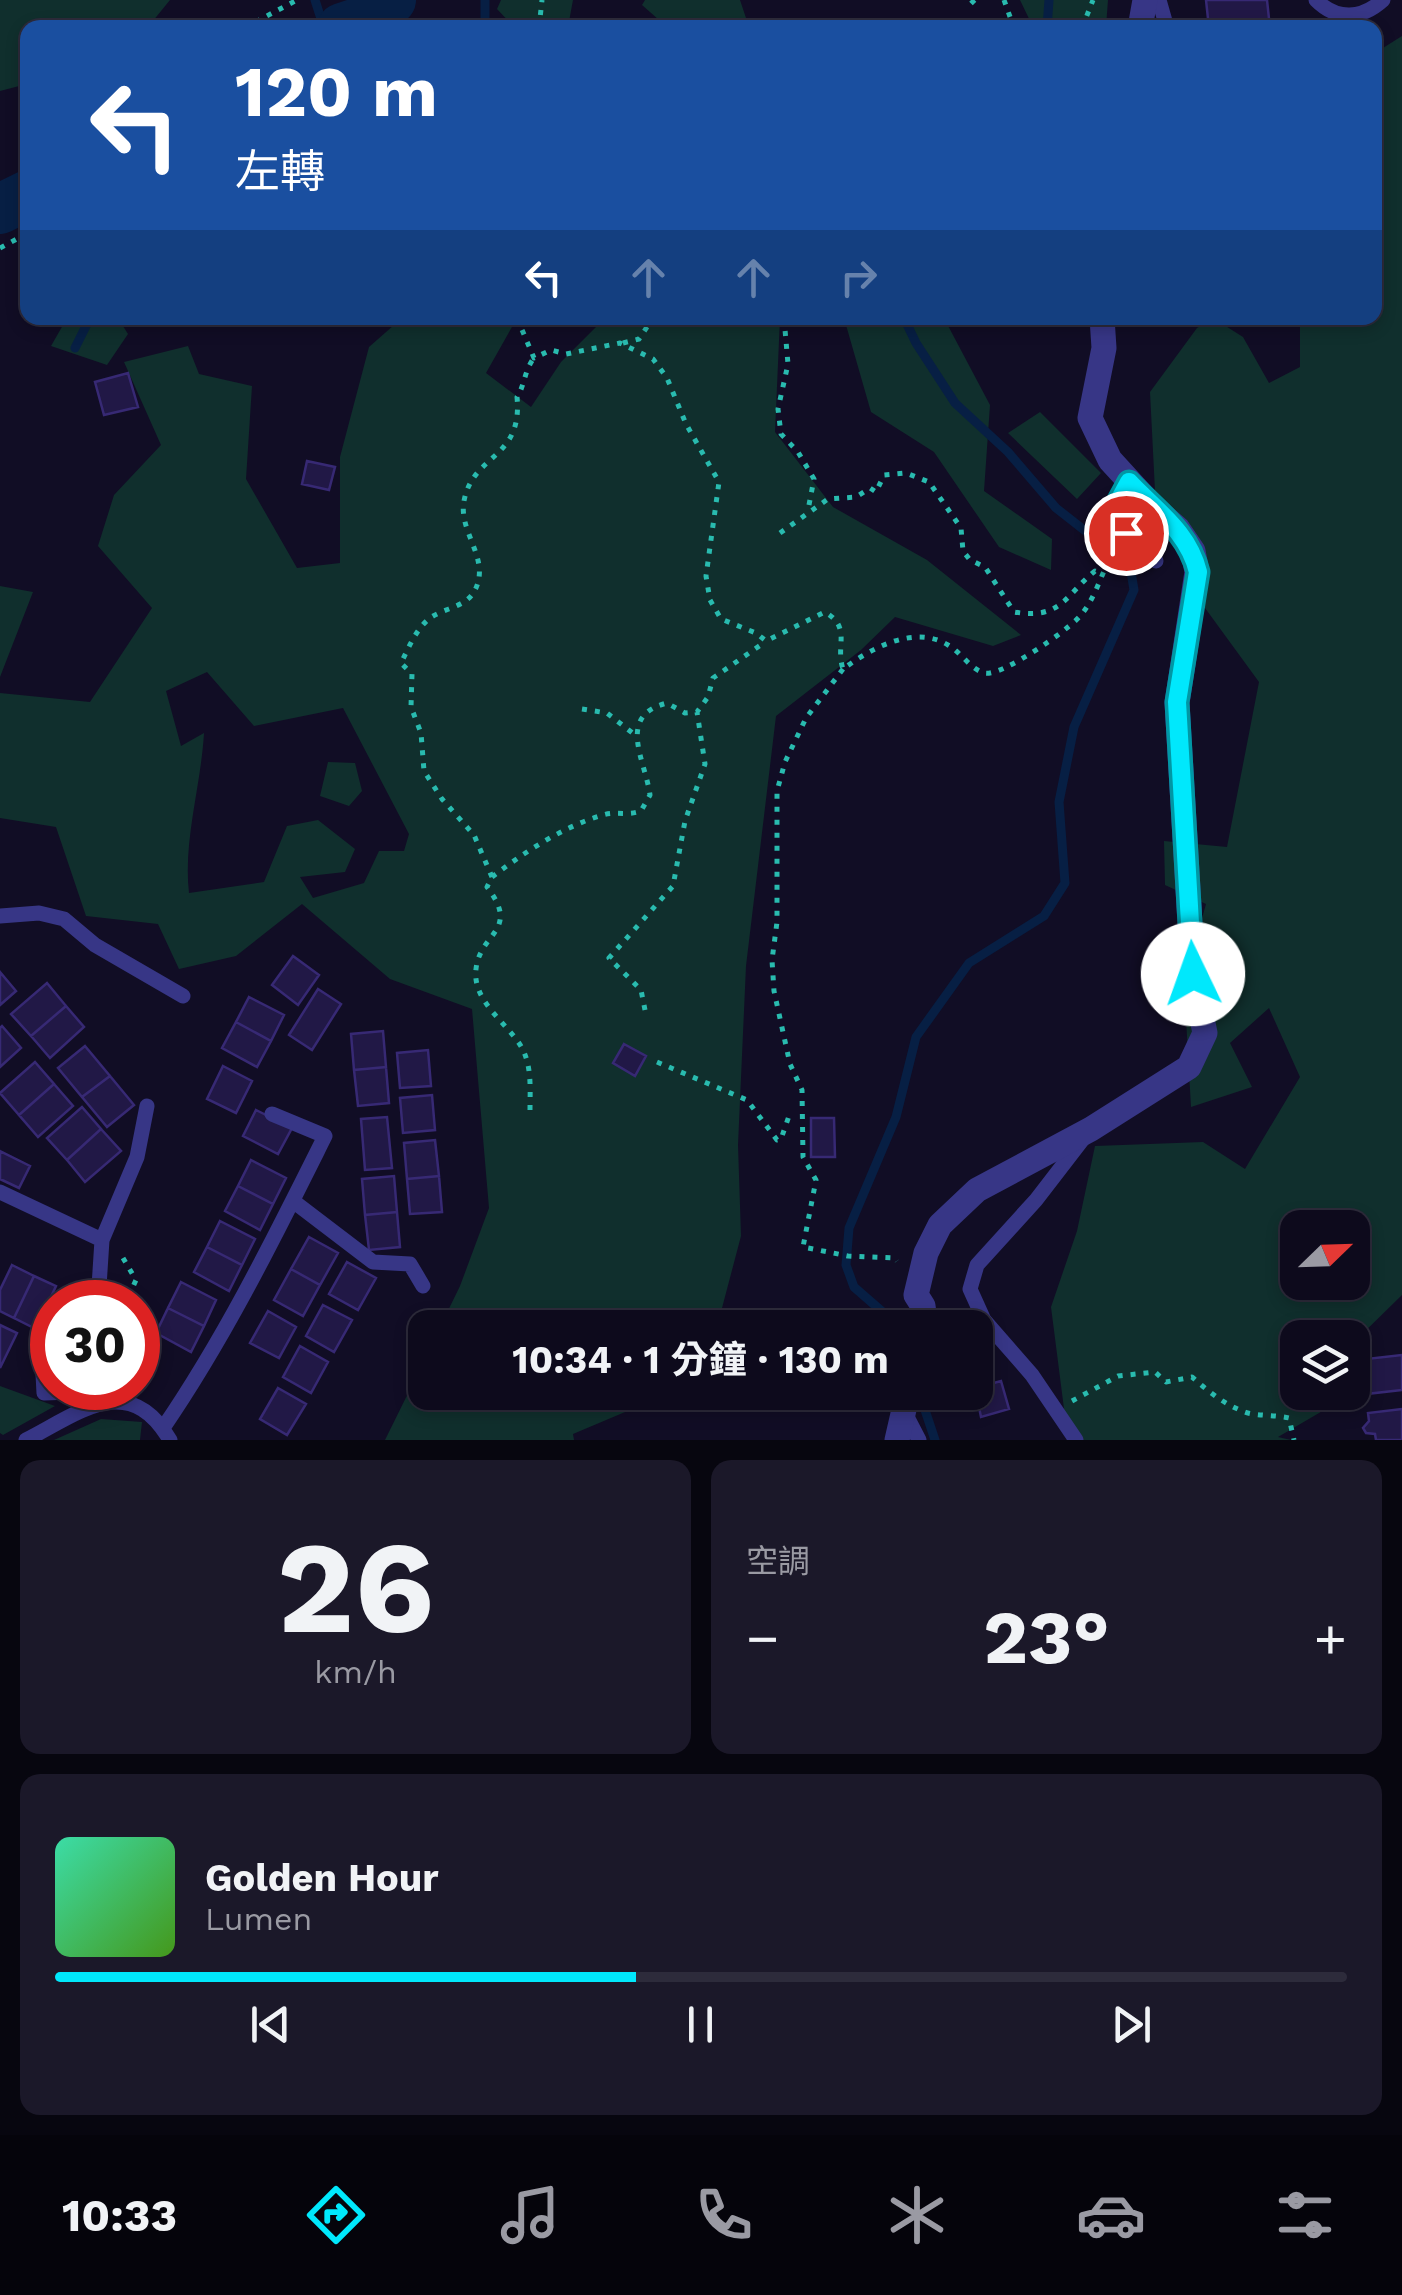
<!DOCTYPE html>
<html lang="zh-TW">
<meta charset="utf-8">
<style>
body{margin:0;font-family:"Work Sans","Noto Sans TC",sans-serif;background:#1b1829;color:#f1f3f6;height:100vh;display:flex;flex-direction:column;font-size:38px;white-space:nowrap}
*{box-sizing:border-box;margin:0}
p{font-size:32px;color:#9a9aa3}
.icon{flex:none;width:55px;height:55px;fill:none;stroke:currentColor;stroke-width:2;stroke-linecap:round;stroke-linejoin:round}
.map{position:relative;height:1440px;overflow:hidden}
.details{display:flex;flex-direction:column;gap:20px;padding:20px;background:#07060f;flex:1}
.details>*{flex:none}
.hud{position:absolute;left:20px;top:20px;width:1362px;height:305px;border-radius:20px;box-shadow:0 5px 15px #0003,0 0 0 2px #2d2b3b;background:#1a4fa0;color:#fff;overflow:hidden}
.needle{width:65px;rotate:67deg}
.fabs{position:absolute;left:1280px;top:1210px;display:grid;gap:20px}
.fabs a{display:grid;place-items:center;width:90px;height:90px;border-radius:20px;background:#0d0a1c;box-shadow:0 5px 15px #0003,0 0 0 2px #2d2b3b;font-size:50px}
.speed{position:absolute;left:30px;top:1280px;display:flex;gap:20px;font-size:50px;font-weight:700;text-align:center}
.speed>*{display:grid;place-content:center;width:130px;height:130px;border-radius:50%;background:#0d0a1c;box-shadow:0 5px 15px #0003,0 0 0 2px #2d2b3b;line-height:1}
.speed .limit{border:15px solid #d22;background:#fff;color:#111}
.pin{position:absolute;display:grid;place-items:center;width:85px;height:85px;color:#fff;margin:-42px;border:5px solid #fff;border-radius:50%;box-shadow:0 2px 10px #0007}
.me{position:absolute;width:110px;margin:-55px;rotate:357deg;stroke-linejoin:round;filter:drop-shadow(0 0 8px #0008)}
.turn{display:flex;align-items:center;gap:35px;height:210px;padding:0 50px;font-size:45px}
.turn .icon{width:130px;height:130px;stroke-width:2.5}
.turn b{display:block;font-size:70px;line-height:85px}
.lanes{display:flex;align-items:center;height:95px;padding:0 50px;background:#0003;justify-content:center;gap:50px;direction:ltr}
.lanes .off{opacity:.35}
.big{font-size:75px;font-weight:700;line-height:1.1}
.details .card{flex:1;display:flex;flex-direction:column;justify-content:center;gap:15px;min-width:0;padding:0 35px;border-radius:20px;background:#1b1829}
.details .dial{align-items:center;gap:0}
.dial b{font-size:130px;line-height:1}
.song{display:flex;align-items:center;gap:30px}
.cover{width:120px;height:120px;border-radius:15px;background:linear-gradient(135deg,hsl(160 70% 55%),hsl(100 70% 35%))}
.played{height:10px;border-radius:5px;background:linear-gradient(90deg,#00e8fc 45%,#2d2b3b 45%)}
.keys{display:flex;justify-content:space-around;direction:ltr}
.heat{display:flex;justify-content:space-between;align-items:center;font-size:55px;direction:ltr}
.details .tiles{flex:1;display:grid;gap:20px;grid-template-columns:1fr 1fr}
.card:last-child{grid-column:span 2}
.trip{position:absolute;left:408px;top:1310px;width:585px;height:100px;border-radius:20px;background:#0d0a1c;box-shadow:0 5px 15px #0003,0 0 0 2px #2d2b3b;font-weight:700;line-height:100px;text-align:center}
.tab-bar{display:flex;height:160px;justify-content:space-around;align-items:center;background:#05040b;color:#9a9aa3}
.tab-bar .icon{width:70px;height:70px}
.tab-bar .current{color:#00e8fc}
.tab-bar b{font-size:45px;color:#f1f3f6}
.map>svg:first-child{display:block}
.green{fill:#102f2d;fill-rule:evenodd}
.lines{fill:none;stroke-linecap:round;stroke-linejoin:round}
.stream{stroke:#071f44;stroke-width:9}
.river{stroke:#071f44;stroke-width:50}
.building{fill:#211846;stroke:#372974;stroke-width:2.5}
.path{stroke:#29bbaf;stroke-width:5;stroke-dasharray:5 8;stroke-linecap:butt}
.lane{stroke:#373686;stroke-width:15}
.street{stroke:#373686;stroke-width:25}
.route-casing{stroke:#0097a4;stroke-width:25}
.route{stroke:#00e8fc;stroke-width:18}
</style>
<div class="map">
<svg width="1402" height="1440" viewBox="0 0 1402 1440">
<rect width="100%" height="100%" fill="#110d25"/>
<path class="green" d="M 0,0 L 170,0 L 148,27 L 28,28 L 27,84 L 0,91 Z
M 501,0 L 573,0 L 568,27 L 514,27 L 497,9 Z
M 645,0 L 740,0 L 749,27 L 667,27 L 642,5 Z
M 1020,0 L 1108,0 L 1106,27 L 1033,27 Z
M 1402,36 L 1402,1295 L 1353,1343 L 1352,1338 L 1298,1338 L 1298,1392 L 1344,1393 L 1343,1399 L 1278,1437 L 1291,1440 L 1068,1440 L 1051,1307 L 1077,1231 L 1095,1146 L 1203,1142 L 1245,1169 L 1300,1077 L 1269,1008 L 1230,1043 L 1252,1087 L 1191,1107 L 1184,983 L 1206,904 L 1165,885 L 1164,841 L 1227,847 L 1259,682 L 1205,608 L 1155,491 L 1150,392 L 1197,328 L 1213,318 L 1243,337 L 1269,383 L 1300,367 L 1300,318 L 1375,318 L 1375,53 ZM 1298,1228 L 1352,1228 L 1352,1282 L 1298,1282 Z
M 67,318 L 118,318 L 128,334 L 107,365 L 51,346 Z
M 402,318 L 517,318 L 486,373 L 531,407 L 561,362 L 605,318 L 780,318 L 775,432 L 833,507 L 927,560 L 1021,635 L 993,646 L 895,617 L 861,650 L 776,716 L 746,966 L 738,1145 L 741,1236 L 717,1327 L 440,1327 L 460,1286 L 489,1208 L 472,1009 L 390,979 L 302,904 L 236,956 L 179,969 L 158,924 L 86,916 L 56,827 L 0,818 L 0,693 L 90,702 L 152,608 L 98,546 L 114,495 L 161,445 L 124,362 L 188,346 L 199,374 L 252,386 L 246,479 L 297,568 L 340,563 L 340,457 L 369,347 ZM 207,672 L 254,726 L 343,708 L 409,834 L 404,851 L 379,851 L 364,883 L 313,898 L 300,877 L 345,872 L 355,849 L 318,820 L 287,826 L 264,882 L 189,893 C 183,841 201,786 204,733 L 181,746 L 166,691 Z
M 844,318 L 945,320 L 990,405 L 984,491 L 1052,539 L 1051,570 L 999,547 L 934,452 L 871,412 Z
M 1040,412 L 1101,473 L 1077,499 L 1008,433 Z
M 0,586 L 33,592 L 0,677 Z
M 328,762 L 355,763 L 362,791 L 349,806 L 320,796 Z
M 425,1359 L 425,1392 L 670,1393 L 573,1434 L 574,1440 L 385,1440 Z
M 0,1386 L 55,1406 L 3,1435 L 0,1433 Z
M 101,1419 L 142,1422 L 140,1440 L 54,1440 Z"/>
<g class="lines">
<path class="stream" d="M 315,0 L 324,28
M 485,0 L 485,28
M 1047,28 L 1049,0
M 75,348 L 90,318
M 901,1328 L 854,1287 L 846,1265 L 849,1228 L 896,1117 L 916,1037 L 969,963 L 1044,916 L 1065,883 L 1059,802 L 1074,727 L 1134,590 L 1130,566 L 1056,508 L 1008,452 L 955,403 L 916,343 L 904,318
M 919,1392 L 935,1440"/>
<path class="river" d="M 342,28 L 366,20 L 391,0
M 0,209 L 28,195"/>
</g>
<path class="building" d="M 1206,0 L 1267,0 L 1270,28 L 1209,28 Z
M 128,373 L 138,407 L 104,415 L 95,382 Z
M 307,461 L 335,467 L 329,490 L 302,484 Z
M 293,956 L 319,975 L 298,1005 L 272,985 Z
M 0,972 L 16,991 L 0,1005 Z
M 47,983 L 66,1006 L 31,1036 L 11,1014 Z
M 318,989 L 341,1004 L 312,1050 L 289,1035 Z
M 249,997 L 284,1015 L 271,1041 L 236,1022 Z
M 66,1006 L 84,1027 L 50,1058 L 31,1036 Z
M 236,1022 L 271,1041 L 257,1067 L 222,1048 Z
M 2,1026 L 21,1048 L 0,1067 L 0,1028 Z
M 383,1031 L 386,1067 L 354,1070 L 351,1034 Z
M 624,1044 L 646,1056 L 635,1076 L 613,1063 Z
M 85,1046 L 110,1076 L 82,1097 L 58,1068 Z
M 428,1050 L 431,1086 L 400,1088 L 397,1053 Z
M 35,1062 L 54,1084 L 19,1115 L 0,1093 Z
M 223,1066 L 252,1081 L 236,1113 L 207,1099 Z
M 386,1067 L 389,1103 L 358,1106 L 354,1070 Z
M 110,1076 L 134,1105 L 107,1127 L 82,1097 Z
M 54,1084 L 73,1106 L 38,1137 L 19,1115 Z
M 432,1095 L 435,1130 L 403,1133 L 400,1098 Z
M 82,1107 L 101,1129 L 67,1160 L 47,1138 Z
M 256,1110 L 292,1128 L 278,1154 L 243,1136 Z
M 387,1117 L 392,1168 L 365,1170 L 361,1119 Z
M 811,1118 L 834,1118 L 835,1157 L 811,1157 Z
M 101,1129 L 121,1151 L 85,1182 L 67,1160 Z
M 435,1140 L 439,1176 L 407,1179 L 404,1143 Z
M 0,1151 L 30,1166 L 19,1188 L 0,1179 Z
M 251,1160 L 286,1178 L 273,1204 L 238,1186 Z
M 394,1176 L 397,1212 L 365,1215 L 362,1179 Z
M 439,1176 L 442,1212 L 410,1214 L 407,1179 Z
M 238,1186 L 273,1204 L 260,1230 L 225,1211 Z
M 397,1212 L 400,1247 L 369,1250 L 365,1215 Z
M 220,1221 L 255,1239 L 242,1265 L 207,1247 Z
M 309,1237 L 338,1253 L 320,1285 L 291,1269 Z
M 207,1247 L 242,1265 L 229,1291 L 194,1272 Z
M 347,1262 L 376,1278 L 358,1310 L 329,1294 Z
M 12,1265 L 34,1276 L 14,1318 L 0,1311 L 0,1290 Z
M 291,1269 L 320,1285 L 303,1316 L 274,1300 Z
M 34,1276 L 56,1286 L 36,1329 L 14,1318 Z
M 181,1282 L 216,1300 L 204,1326 L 168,1308 Z
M 323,1305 L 352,1320 L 334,1352 L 306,1336 Z
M 168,1308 L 204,1326 L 191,1352 L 156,1333 Z
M 268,1311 L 296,1327 L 279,1358 L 250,1343 Z
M 0,1325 L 17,1333 L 0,1368 Z
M 300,1346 L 328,1362 L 311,1393 L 283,1377 Z
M 1402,1355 L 1402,1390 L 1366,1394 L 1365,1387 L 1357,1381 L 1359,1376 L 1367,1373 L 1366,1359 Z
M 1001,1381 L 1009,1409 L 981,1417 L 975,1388 Z
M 278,1388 L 306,1404 L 287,1435 L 260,1419 Z
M 1402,1409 L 1402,1440 L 1376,1440 L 1375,1434 L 1366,1433 L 1363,1428 L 1369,1421 L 1368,1413 Z"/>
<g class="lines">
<path class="path" d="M 971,0 L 980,9
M 1004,0 L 1014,28
M 244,28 L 297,0
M 539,28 L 542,0
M 1082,28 L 1093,0
M 0,248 L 28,233
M 517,318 L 534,358 L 551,350 L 566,354 L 620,343 L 653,359 L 667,378 L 686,424 L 719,482 L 706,576 L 710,600 L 721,619 L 756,633 L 766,641 L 825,612 C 852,628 835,645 843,669 C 870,649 914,624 948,645 C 961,652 969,668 984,673 C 1000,678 1070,629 1081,615 C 1097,596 1102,569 1116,548
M 784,318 L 788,364 L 778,409 L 781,434 L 798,452 L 814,479 L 808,510
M 623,343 L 639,339 L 653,318
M 780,533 L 828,499 L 856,497 L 870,488 L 876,492 L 884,475 L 906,473 L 929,482 L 961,528 L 963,551 L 970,560 L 985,567 L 1014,612 C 1062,620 1065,595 1095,571 L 1101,573
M 843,669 L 806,718 L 785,762 L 777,791 L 777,922 L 772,960 L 774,991 L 790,1064 L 802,1090 L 803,1157 L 816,1180 L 803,1247 L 848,1256 L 895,1258 L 897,1261
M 582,709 L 607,713 L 635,735
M 492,877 C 523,853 564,826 603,815 C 616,811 627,816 641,811 L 650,795 C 645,759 616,716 667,703 L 685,713 L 697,712 L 708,697 L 713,678 L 765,642
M 645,1010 L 641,990 L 609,958 L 673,886 L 685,821 L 705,764 L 697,712
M 657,1062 L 747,1100 L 777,1140 L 781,1139 L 789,1116
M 530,1110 C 530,1089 532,1067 522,1048 C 508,1023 472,1002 476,969 C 480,932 521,931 487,887 L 492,877 L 474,835 L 442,799 L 424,771 L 421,733 L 411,707 L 412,674 L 401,663 C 409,647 416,629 430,618 C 444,608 467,607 475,590 C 491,559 458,532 464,501 C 473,453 523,460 517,397 C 525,385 524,371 534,358
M 123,1258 L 136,1280 L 126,1302
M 1072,1401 L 1118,1376 L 1155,1372 L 1166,1382 L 1192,1377 C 1209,1392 1226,1406 1248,1413 C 1260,1416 1276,1415 1289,1418 L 1294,1440"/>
<path class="lane" d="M 1159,0 L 1167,28
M 1316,0 C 1337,21 1362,19 1383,0
M 1129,482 L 1116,506 L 1126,533 L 1156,561
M 0,916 L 39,913 L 64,919 L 95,945 L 183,996
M 0,1192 L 102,1240
M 293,1201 L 373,1262 L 410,1264 L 423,1286
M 98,1302 L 102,1240 L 137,1157 L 147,1106
M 52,1362 L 43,1374 L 44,1393 L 99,1391 L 111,1399
M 905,1413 L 919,1440
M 163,1428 C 226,1336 275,1236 325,1136 L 272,1114
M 26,1440 C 79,1413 129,1370 170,1440
M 1076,1440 L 1032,1375 L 984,1320 L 970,1289 L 977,1265 L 1036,1200 L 1083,1139"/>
<path class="street" d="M 1140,28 L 1145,0
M 926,1328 L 923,1306 L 916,1295 L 926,1253 L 940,1225 L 977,1190 L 1091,1129 L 1189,1067 L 1205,1033 L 1193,974 L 1177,703 L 1197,572 L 1193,551 L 1178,529 L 1153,507 L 1110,460 L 1090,418 L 1104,348 L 1102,318
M 897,1440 L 908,1392"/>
</g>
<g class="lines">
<g class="route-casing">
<path id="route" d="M 1126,533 L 1116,506 L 1129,482 C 1156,511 1188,531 1198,572 L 1177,702 L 1193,974"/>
</g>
<use href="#route" class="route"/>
</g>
</svg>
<div class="fabs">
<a><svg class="needle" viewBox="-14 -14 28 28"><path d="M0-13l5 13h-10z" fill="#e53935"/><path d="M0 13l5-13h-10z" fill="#9a9aa3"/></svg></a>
<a><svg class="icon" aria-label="layers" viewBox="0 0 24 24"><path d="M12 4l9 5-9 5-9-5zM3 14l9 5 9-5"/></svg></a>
</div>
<div class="speed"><div class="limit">30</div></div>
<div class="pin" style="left:1126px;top:533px;background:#d93025"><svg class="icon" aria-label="arrive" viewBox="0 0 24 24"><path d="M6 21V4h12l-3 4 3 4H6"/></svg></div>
<svg class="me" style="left:1193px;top:974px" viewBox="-20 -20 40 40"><circle r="19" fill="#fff"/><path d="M0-13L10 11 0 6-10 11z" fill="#00e8fc"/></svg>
<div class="trip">10:34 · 1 分鐘 · 130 m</div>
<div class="hud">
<div class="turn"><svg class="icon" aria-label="left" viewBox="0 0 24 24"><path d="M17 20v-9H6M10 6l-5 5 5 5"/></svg><div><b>120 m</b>左轉</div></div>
<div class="lanes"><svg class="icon" aria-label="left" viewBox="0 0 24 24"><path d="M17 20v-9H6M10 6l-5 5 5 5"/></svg><svg class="icon off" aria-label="ahead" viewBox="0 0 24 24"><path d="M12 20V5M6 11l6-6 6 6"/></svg><svg class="icon off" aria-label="ahead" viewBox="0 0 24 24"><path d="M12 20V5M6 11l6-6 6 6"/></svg><svg class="icon off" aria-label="right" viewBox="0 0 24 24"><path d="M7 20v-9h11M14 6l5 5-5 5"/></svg></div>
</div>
</div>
<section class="details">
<div class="tiles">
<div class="card dial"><b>26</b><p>km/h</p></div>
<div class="card"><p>空調</p>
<div class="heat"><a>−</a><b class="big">23°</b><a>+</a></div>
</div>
<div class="card">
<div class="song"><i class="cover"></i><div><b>Golden Hour</b><p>Lumen</p></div></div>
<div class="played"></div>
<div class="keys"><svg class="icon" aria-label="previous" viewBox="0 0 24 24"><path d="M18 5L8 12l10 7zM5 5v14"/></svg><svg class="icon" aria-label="pause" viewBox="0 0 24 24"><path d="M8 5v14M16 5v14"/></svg><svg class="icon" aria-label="next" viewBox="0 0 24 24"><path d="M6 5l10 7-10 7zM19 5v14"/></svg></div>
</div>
</div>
</section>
<nav class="tab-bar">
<b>10:33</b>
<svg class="icon current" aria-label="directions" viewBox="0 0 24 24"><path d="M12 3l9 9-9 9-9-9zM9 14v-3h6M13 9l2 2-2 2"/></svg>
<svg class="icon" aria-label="music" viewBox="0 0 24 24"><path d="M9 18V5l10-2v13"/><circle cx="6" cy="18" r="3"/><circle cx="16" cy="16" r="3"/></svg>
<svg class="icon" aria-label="phone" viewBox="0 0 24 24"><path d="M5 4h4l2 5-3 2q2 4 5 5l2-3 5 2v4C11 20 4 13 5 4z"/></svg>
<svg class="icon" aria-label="climate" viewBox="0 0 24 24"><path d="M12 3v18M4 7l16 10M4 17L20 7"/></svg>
<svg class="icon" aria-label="car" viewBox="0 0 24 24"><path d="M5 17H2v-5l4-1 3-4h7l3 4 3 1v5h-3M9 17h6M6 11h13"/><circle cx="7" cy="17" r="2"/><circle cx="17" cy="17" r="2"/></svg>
<svg class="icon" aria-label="filters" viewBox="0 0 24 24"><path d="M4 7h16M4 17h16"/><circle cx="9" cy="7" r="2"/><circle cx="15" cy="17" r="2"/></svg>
</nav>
